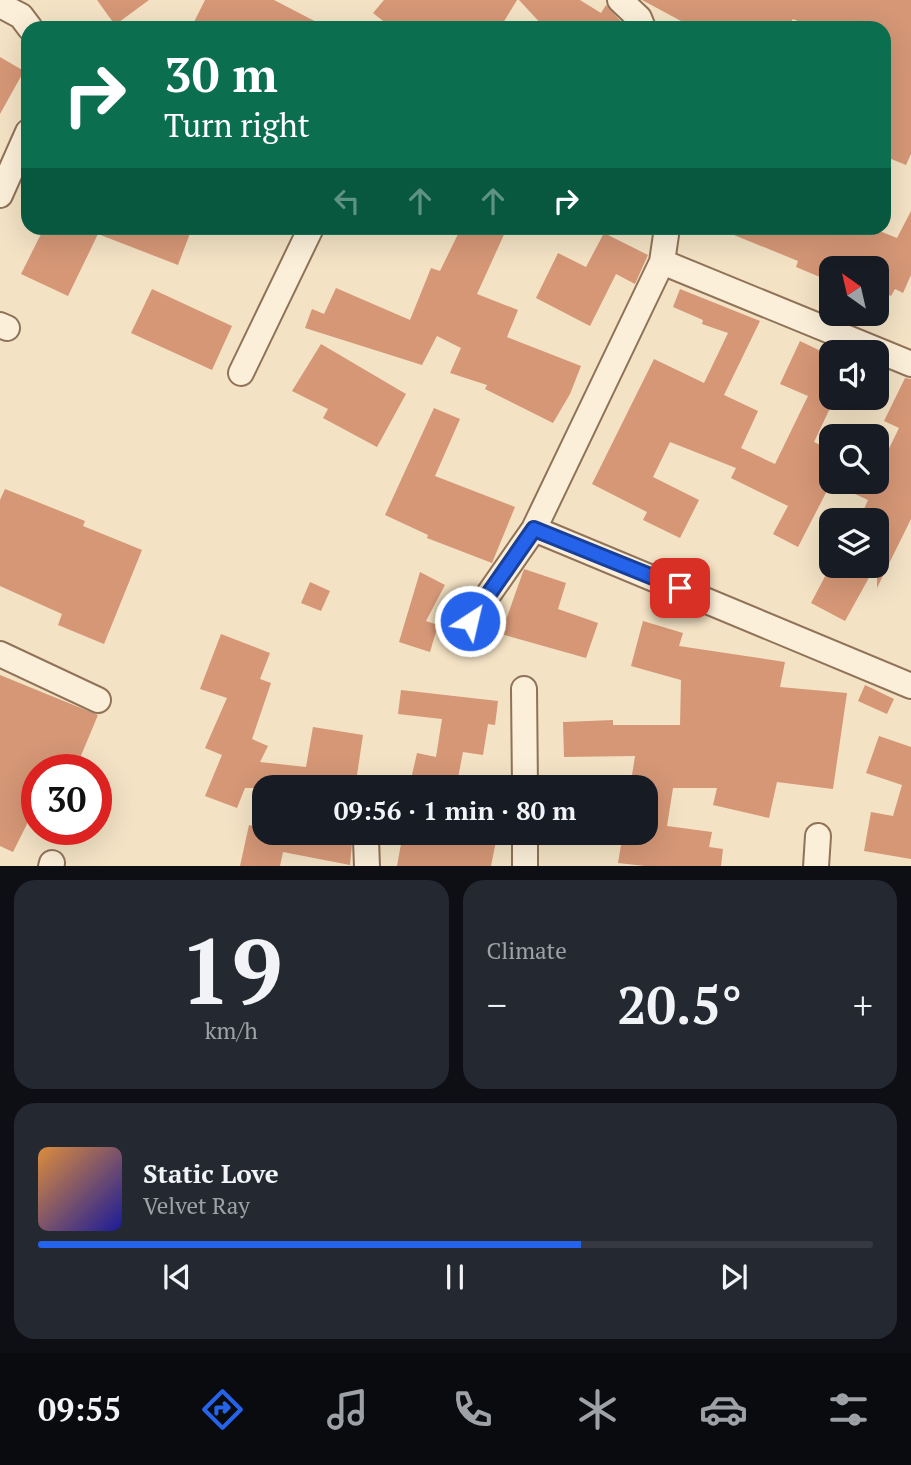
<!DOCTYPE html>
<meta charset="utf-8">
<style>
body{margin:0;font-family:"PT Serif",serif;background:#242831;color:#f1f3f6;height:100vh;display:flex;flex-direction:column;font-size:26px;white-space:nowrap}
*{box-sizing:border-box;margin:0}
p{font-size:23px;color:#9ea1a6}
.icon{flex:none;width:38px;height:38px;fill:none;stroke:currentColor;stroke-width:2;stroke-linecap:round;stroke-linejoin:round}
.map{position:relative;height:866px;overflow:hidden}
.side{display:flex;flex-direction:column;gap:14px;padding:14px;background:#0d0f14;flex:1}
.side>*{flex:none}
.guide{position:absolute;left:21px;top:21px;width:870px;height:214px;border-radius:21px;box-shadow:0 7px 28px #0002;background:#0b6e4f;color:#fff;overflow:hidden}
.needle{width:46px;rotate:326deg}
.buttons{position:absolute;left:819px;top:256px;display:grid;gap:14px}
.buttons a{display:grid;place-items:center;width:70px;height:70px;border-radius:14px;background:#171b24;box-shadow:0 7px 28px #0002;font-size:35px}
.speed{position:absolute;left:21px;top:754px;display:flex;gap:14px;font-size:35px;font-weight:700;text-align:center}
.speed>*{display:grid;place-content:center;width:91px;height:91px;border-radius:50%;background:#171b24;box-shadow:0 7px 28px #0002;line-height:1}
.speed .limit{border:10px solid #d22;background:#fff;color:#111}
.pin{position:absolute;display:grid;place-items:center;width:60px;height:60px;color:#fff;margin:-30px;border-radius:14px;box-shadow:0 4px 10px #0006}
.me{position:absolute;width:77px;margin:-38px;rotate:35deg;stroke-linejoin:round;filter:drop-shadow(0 0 5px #0008)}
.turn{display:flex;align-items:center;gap:24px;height:147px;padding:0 28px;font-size:32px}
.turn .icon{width:91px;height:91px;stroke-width:2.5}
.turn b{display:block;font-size:49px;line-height:60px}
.lanes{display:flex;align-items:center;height:66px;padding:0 28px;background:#0003;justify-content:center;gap:35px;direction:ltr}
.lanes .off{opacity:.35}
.big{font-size:52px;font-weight:600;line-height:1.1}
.side .widget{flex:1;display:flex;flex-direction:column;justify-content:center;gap:10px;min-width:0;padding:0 24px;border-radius:21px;background:#242831}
.side .dial{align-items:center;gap:0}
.dial b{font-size:91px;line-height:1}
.song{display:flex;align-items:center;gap:21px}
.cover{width:84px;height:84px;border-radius:10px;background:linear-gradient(135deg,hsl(30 70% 55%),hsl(240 70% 35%))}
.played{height:7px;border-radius:4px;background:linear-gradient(90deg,#2563eb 65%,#363941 65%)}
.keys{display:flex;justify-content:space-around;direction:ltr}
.heat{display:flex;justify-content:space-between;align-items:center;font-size:38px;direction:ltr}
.side .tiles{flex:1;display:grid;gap:14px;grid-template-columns:1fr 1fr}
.widget:last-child{grid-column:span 2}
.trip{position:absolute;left:252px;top:775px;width:406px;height:70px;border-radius:21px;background:#171b24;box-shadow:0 7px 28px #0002;font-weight:600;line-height:70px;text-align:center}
.dock{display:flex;height:112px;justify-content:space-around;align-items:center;background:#090b0e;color:#9ea1a6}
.dock .icon{width:49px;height:49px}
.dock .on{color:#2563eb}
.dock b{font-size:32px;color:#f1f3f6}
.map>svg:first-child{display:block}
.building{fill:#d59776}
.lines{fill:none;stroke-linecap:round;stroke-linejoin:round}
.street-casing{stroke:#907258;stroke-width:28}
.street{stroke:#fcefd9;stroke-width:24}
.route-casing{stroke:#184099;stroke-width:18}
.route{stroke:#2563eb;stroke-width:12}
</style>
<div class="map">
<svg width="911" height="867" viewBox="0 0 911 867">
<rect width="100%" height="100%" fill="#f3e2c4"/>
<path class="building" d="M 97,0 L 149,0 L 115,25 Z
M 205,0 L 274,0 L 328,28 L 191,28 Z
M 384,0 L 517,0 L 500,28 L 392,28 L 373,13 Z
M 519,0 L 580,0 L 601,13 L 606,5 L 627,28 L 545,28 Z
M 642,0 L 911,0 L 911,154 L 906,165 L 884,156 L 884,28 L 814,28 L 793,19 L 788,28 L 694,28 Z
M 0,57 L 24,71 L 0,114 Z
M 911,211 L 911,275 L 903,293 L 895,289 L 891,296 L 877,290 L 877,268 L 824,268 L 820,277 L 796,267 L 798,261 L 717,228 L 872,228 L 897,238 Z
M 44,228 L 192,228 L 178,265 L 98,234 L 68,296 L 21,274 Z
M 461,228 L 507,228 L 477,294 L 518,310 L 507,337 L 581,366 L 570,394 L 553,423 L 485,389 L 487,385 L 450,373 L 461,348 L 437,336 L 422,365 L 305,328 L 312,309 L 324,314 L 336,288 L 410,320 L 431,268 L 440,271 Z
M 604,233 L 648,255 L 635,284 L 616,274 L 590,326 L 536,298 L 558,253 L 586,267 Z
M 152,289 L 232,326 L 212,370 L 131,333 Z
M 680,289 L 760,321 L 724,395 L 758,411 L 741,448 L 775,464 L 808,396 L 780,384 L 800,341 L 831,356 L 831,406 L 814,442 L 831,450 L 831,481 L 877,481 L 877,473 L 899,428 L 884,421 L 905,378 L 911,379 L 911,519 L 877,588 L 877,520 L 859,520 L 868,500 L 831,483 L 798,547 L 773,534 L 788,506 L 731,478 L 736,468 L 670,442 L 653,477 L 699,500 L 680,538 L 643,520 L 647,512 L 592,484 L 654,359 L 704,383 L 728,333 L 702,324 L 703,320 L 673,307 Z
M 321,344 L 406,394 L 377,447 L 323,418 L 328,409 L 292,391 Z
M 434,408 L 460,419 L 435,476 L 515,507 L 492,563 L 427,538 L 428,535 L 385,515 Z
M 5,489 L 85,521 L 83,526 L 142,550 L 104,644 L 58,625 L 62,614 L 0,586 L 0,500 Z
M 831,565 L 876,565 L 845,621 L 811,603 Z
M 524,569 L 566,583 L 558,609 L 598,623 L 586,658 L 501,634 Z
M 420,572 L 445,585 L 426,621 L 438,625 L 430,652 L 399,642 Z
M 310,582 L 330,591 L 321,611 L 301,603 Z
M 643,621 L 683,633 L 679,646 L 785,662 L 780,687 L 847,693 L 833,789 L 777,782 L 769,818 L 713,805 L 717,788 L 673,788 L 667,826 L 712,832 L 709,847 L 723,849 L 721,866 L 645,866 L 618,863 L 623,833 L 646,833 L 646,788 L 630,788 L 635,756 L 564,757 L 563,722 L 613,720 L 613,725 L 680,725 L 681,680 L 631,666 Z
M 221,634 L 270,653 L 260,679 L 271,683 L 252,739 L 268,746 L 260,762 L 306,767 L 313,727 L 363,735 L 355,788 L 245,788 L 237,808 L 205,796 L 222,755 L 205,748 L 227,698 L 200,689 Z
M 0,675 L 98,715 L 75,770 L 37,770 L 37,804 L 13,852 L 0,846 Z
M 865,685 L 894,699 L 887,714 L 858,701 Z
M 401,690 L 498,701 L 495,725 L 488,724 L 483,755 L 463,752 L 456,788 L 409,788 L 417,753 L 436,757 L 442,719 L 398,714 Z
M 879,736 L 911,747 L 911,859 L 864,851 L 871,812 L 893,816 L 902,785 L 866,773 Z
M 249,825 L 264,828 L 264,833 L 353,833 L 350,865 L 283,852 L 280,866 L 240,866 Z
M 403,833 L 497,836 L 491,866 L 397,866 Z"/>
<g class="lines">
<g class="street-casing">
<path id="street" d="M 620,0 L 639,18 L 643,28
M 0,5 L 21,16 L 30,28
M 0,195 L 28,132
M 667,228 L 662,262 L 911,364
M 0,325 L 7,328
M 241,373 L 311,228
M 534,529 L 911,686
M 470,621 L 534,529 L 662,262
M 0,654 L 98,700
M 524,689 L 525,788
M 366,839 L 367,867
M 51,867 L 52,863
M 525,867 L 525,833
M 816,867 L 818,836"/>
</g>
<use href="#street" class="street"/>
</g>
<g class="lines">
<g class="route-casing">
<path id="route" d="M 470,621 L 534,529 L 680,588"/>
</g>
<use href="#route" class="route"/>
</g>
</svg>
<div class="buttons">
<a><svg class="needle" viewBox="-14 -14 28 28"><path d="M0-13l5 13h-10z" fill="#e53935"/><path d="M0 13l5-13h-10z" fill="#9ea1a6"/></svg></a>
<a><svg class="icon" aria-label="sound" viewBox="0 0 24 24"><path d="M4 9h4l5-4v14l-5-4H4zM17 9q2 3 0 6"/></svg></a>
<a><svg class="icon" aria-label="search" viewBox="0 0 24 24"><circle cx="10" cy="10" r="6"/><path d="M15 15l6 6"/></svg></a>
<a><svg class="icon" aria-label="layers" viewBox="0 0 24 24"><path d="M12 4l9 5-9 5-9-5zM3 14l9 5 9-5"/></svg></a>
</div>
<div class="speed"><div class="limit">30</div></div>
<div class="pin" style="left:680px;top:588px;background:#d93025"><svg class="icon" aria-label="arrive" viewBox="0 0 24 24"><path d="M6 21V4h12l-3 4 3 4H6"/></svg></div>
<svg class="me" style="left:470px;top:621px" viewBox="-20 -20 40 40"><circle r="17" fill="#2563eb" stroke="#fff" stroke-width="3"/><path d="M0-11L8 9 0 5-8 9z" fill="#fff"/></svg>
<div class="trip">09:56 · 1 min · 80 m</div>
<div class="guide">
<div class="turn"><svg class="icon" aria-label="right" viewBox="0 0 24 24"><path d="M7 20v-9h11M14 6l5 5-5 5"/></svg><div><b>30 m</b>Turn right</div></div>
<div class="lanes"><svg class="icon off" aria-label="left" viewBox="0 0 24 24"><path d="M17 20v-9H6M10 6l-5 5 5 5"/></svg><svg class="icon off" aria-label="ahead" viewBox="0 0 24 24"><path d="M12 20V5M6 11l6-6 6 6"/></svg><svg class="icon off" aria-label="ahead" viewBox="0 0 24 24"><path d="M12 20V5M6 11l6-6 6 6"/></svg><svg class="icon" aria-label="right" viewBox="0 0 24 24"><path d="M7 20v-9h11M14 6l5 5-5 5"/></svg></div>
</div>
</div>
<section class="side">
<div class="tiles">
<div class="widget dial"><b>19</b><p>km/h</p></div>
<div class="widget"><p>Climate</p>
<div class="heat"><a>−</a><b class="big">20.5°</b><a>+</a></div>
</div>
<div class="widget">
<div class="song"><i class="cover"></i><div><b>Static Love</b><p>Velvet Ray</p></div></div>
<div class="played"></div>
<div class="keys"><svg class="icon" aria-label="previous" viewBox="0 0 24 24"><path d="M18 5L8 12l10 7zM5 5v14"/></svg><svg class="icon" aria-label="pause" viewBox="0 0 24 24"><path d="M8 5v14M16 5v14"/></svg><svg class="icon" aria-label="next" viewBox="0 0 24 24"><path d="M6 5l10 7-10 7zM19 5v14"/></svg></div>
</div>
</div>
</section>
<nav class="dock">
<b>09:55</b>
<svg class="icon on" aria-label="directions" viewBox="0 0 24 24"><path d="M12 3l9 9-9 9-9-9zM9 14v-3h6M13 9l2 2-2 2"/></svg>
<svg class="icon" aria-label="music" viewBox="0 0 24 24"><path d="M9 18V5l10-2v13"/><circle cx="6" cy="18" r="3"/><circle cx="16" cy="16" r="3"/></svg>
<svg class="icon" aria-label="phone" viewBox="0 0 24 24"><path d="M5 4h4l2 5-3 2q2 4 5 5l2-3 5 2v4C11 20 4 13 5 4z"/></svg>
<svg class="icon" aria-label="climate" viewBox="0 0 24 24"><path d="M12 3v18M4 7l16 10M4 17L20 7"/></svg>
<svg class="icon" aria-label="car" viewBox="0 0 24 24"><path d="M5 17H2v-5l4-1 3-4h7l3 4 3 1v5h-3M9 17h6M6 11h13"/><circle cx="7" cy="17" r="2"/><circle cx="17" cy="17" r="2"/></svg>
<svg class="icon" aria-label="filters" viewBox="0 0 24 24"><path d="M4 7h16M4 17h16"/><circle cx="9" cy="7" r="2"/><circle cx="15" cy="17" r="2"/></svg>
</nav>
